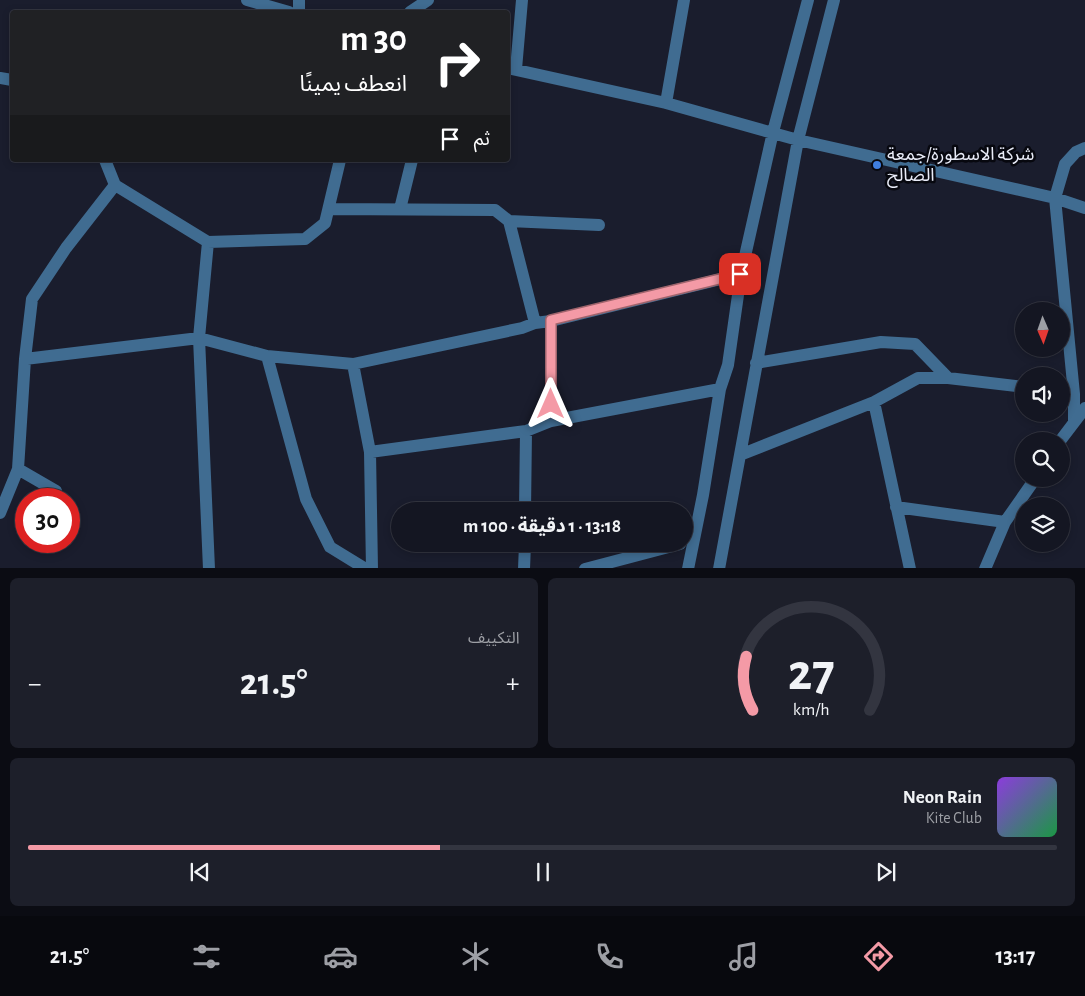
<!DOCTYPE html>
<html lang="ar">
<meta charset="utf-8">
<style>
body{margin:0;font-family:"Alegreya Sans","Noto Sans Arabic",sans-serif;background:#1d1f2a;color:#f1f3f6;direction:rtl;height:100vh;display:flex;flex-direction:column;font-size:19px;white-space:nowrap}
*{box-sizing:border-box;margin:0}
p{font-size:16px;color:#9d9fa5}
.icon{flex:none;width:28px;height:28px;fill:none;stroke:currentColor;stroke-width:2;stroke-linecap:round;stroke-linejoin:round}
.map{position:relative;height:568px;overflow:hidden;direction:ltr}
.details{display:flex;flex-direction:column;gap:10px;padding:10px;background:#0b0c13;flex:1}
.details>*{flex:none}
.banner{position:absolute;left:10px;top:10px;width:500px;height:152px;border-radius:5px;box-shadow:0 2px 8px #0003,0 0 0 1px #333540;direction:rtl;background:#202124;color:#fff;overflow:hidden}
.needle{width:32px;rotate:178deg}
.buttons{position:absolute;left:1015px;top:302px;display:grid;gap:10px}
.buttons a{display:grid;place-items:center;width:55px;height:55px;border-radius:50%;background:#141622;box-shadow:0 2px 8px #0003,0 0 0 1px #333540;font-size:25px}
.speed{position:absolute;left:15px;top:488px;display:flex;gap:10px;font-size:25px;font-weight:700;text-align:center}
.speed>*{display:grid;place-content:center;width:65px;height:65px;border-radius:50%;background:#141622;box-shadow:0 2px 8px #0003,0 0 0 1px #333540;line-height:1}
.speed .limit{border:8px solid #d22;background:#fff;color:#111}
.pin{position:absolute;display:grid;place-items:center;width:42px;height:42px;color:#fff;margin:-21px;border-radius:10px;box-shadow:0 2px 8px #0006}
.me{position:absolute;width:55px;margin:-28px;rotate:0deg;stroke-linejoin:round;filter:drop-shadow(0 0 4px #0008)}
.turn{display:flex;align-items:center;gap:18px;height:105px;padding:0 20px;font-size:22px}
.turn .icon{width:65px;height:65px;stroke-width:2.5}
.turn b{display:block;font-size:35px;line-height:42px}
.then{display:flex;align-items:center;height:48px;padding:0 20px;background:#0003;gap:10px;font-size:19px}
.big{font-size:38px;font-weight:700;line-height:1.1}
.details .tile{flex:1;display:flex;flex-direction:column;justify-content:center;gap:8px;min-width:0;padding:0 18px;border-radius:8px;background:#1d1f2a}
.details .dial{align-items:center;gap:0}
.dial svg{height:130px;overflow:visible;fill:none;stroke:#333540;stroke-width:7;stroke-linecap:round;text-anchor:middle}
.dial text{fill:#f1f3f6;stroke:none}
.song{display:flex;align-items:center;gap:15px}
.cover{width:60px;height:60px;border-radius:8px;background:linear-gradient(135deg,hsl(270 70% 55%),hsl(140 70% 35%))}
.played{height:5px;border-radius:2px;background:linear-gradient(90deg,#f49aa6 40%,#333540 40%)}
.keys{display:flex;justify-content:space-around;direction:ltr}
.heat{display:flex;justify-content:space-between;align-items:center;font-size:28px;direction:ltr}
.details .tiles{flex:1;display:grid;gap:10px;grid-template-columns:1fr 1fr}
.tile:last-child{grid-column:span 2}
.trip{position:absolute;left:391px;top:502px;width:302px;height:50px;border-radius:25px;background:#141622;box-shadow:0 2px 8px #0003,0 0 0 1px #333540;font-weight:700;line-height:50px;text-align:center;direction:rtl}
.tab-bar{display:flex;height:80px;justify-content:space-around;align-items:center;background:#08090e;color:#9d9fa5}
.tab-bar .icon{width:35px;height:35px}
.tab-bar .on{color:#f49aa6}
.tab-bar b{font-size:22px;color:#f1f3f6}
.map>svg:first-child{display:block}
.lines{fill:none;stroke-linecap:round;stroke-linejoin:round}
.minor{stroke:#406c91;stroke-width:12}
.route-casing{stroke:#9f646c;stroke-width:12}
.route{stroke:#f49aa6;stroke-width:9}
.shop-dot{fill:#3f7fe0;stroke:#07080f;stroke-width:2}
.labels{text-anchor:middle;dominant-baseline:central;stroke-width:5;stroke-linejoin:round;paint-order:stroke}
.poi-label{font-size:18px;fill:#e9ecf8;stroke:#07080f;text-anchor:start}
</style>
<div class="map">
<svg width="1085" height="569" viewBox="0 0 1085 569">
<rect width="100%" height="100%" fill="#1a1d2d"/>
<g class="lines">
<path class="minor" d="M 247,0 L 289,12
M 299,12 L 299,0
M 410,12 L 428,0
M 508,68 L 666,103 L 798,140 L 1055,198 L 1085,208
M 516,69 L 522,0
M 0,78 L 12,80
M 666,103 L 684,0
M 105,160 L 115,185 L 208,242
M 329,209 L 495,210 L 509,221 L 599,225
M 400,209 L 412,160
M 509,221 L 535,323
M 551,321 L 551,421
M 267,356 L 306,499 L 330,547 L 366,569
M 25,359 L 199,338 L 267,356 L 353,364 L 522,328 L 535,323 L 551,321 L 741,274
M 756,363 L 881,342 L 915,344 L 948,378
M 353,364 L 370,452 L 372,569
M 874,402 L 910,569
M 1074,421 L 1074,394 L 1055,198 L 1065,164 L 1076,152 L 1085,148
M 1060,441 L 1085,408
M 370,452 L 526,431 L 551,421 L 720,389
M 740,455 L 874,402 L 918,378 L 948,378 L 1024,387
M 56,491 L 18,469 L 25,359 L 32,299 L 66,248 L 115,185
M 896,507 L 1005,522
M 525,511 L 526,431
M 0,513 L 18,469
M 209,569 L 199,338 L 208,242 L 305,239 L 325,223 L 340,160
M 524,569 L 525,544
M 585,569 L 680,544
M 688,569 L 703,495 L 720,389 L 728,365 L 741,274 L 773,132 L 808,0
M 719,569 L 798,140 L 834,0
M 985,569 L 1005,522 L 1035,479"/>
</g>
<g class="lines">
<g class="route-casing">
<path id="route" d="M 551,404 L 551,320 L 740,274"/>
</g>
<use href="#route" class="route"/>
</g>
<circle class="shop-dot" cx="877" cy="165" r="5"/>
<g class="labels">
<g class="poi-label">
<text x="887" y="155">شركة الاسطورة/جمعة<tspan x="887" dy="21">الصالح</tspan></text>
</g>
</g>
</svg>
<div class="buttons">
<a><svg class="needle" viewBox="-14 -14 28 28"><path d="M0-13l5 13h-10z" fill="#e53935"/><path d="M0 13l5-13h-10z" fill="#9d9fa5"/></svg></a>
<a><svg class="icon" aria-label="sound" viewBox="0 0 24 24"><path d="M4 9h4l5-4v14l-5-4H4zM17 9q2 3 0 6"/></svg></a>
<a><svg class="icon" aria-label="search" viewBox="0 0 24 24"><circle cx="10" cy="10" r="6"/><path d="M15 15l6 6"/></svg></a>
<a><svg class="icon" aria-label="layers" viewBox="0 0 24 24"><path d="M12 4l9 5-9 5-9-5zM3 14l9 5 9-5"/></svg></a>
</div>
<div class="speed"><div class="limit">30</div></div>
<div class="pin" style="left:740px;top:274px;background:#d93025"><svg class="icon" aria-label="arrive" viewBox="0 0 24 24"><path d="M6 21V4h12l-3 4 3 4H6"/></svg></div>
<svg class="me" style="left:551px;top:404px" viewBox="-20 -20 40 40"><path d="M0-17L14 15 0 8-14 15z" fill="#f49aa6" stroke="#fff" stroke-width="4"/></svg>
<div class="trip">13:18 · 1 دقيقة · 100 m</div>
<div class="banner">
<div class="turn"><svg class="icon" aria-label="right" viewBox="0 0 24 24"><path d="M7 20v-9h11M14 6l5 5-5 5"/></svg><div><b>30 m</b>انعطف يمينًا</div></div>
<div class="then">ثم<svg class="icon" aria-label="arrive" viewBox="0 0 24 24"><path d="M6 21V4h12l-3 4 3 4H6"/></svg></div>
</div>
</div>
<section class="details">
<div class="tiles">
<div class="tile dial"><svg viewBox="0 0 100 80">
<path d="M14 69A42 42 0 1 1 86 69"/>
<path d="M14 69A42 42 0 0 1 10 36" stroke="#f49aa6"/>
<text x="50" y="56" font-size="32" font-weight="700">27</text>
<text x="50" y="72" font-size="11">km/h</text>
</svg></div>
<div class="tile"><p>التكييف</p>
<div class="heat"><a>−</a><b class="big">21.5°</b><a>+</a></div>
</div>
<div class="tile">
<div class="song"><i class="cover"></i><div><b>Neon Rain</b><p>Kite Club</p></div></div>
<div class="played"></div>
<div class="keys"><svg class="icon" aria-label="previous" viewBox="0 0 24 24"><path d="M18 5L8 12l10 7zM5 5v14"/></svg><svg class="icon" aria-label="pause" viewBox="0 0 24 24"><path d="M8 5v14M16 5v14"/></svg><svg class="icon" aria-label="next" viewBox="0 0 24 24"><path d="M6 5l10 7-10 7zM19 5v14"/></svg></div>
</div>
</div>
</section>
<nav class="tab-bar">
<b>13:17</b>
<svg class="icon on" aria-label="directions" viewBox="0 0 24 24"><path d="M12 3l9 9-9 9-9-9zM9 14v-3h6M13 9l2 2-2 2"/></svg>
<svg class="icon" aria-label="music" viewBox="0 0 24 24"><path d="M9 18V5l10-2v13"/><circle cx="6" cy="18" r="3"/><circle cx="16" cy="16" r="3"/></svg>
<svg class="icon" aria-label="phone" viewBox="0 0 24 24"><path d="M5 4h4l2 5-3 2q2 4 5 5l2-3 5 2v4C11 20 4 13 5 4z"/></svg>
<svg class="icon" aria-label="climate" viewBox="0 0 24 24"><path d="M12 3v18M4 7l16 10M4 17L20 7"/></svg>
<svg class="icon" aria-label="car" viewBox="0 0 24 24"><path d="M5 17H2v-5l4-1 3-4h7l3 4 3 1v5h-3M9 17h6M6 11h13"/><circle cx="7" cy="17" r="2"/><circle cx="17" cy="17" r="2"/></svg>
<svg class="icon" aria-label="filters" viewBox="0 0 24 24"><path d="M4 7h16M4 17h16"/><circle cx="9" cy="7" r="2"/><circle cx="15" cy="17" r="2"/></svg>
<b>21.5°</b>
</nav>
